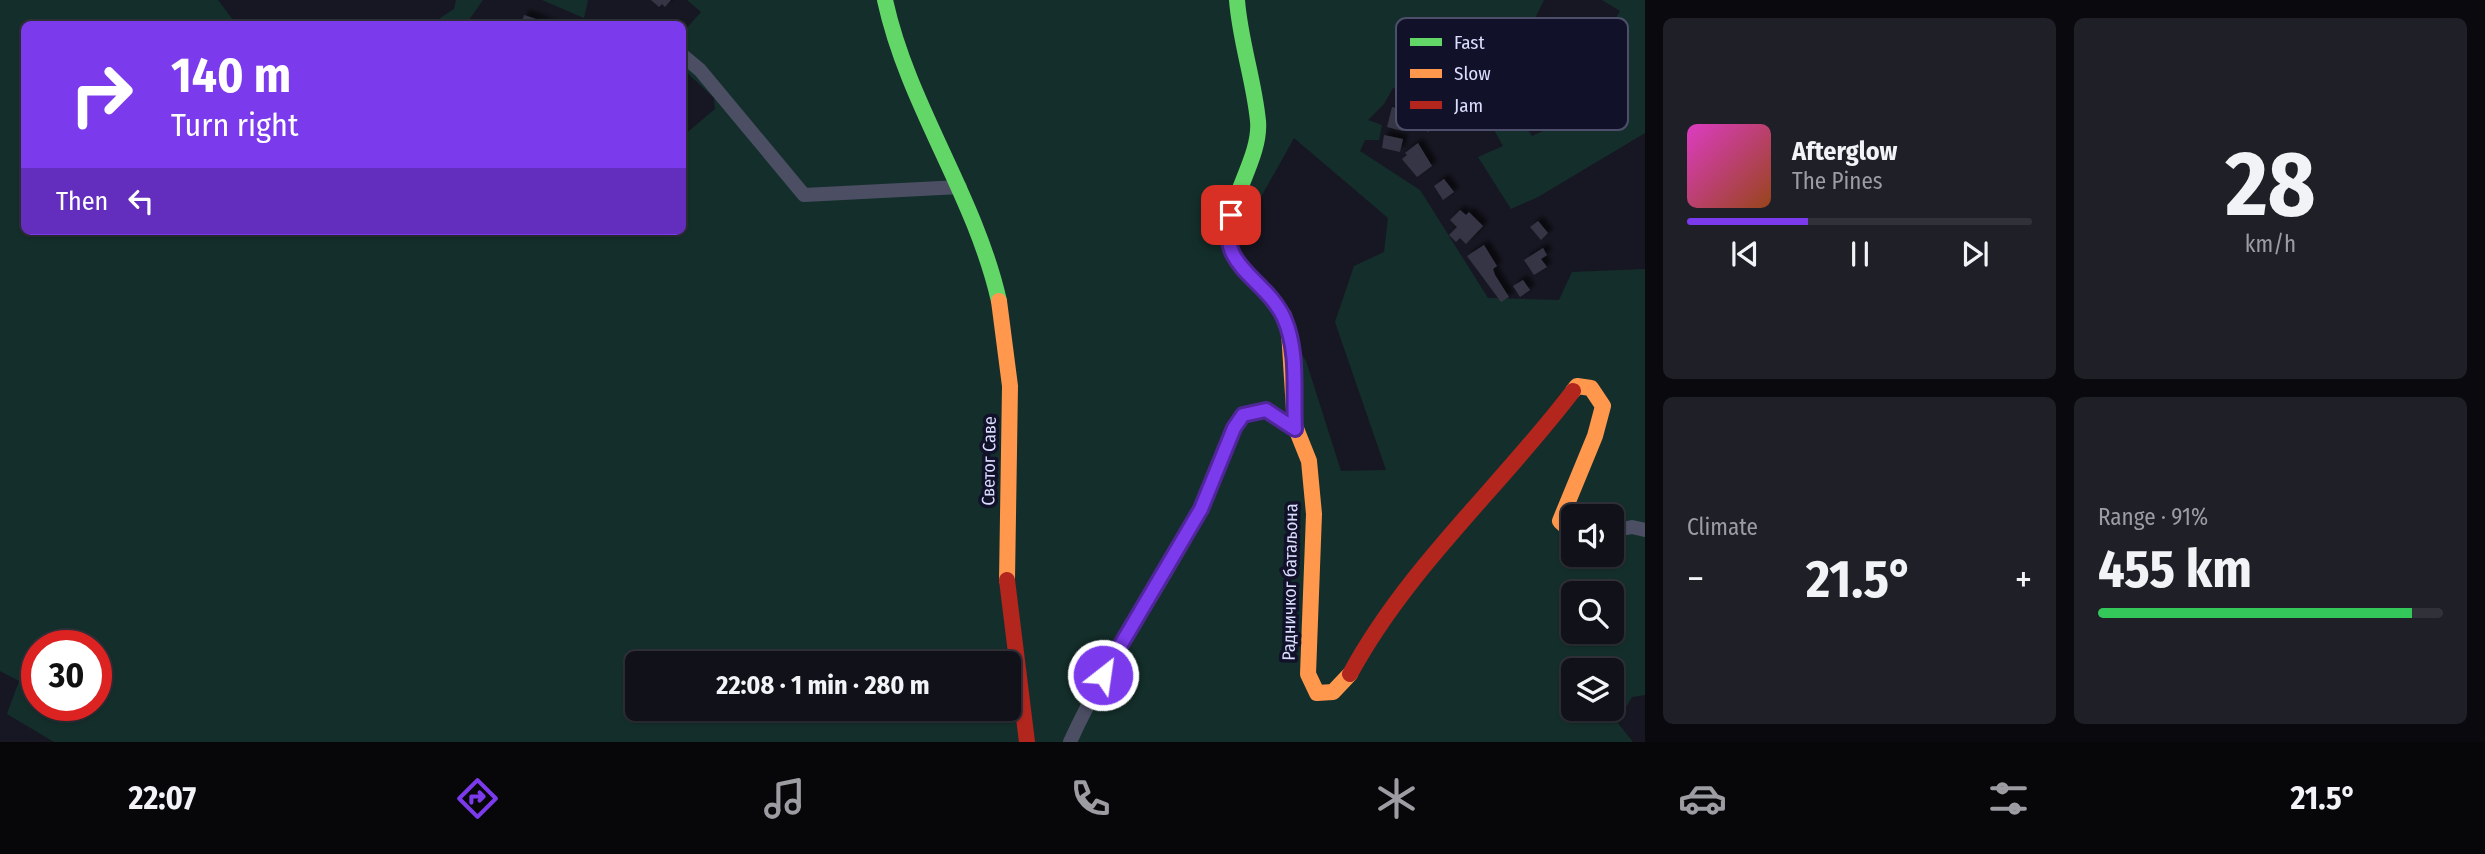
<!DOCTYPE html>
<meta charset="utf-8">
<style>
body{margin:0;font-family:"Fira Sans Condensed",sans-serif;background:#1e1f27;color:#f1f3f6;height:100vh;display:flex;flex-direction:column;font-size:26px;white-space:nowrap}
*{box-sizing:border-box;margin:0}
p{font-size:23px;color:#9c9da2}
.icon{flex:none;width:38px;height:38px;fill:none;stroke:currentColor;stroke-width:2;stroke-linecap:round;stroke-linejoin:round}
.map{position:relative;flex:1;overflow:hidden}
.drawer{display:flex;flex-direction:column;gap:18px;padding:18px;background:#09090e;width:840px}
.drawer>*{flex:none}
.top-card{position:absolute;left:21px;top:21px;width:665px;height:214px;border-radius:10px;box-shadow:0 2px 5px #0004,0 0 0 2px #303139;background:#7c3aed;color:#fff;overflow:hidden}
.fabs{position:absolute;left:1561px;top:504px;display:grid;gap:14px}
.fabs a{display:grid;place-items:center;width:63px;height:63px;border-radius:10px;background:#11111a;box-shadow:0 2px 5px #0004,0 0 0 2px #303139;font-size:35px}
.speed{position:absolute;left:21px;top:630px;display:flex;gap:14px;font-size:35px;font-weight:700;text-align:center}
.speed>*{display:grid;place-content:center;width:91px;height:91px;border-radius:50%;background:#11111a;box-shadow:0 2px 5px #0004,0 0 0 2px #303139;line-height:1}
.speed .limit{border:10px solid #d22;background:#fff;color:#111}
.pin{position:absolute;display:grid;place-items:center;width:60px;height:60px;color:#fff;margin:-30px;border-radius:14px;box-shadow:0 4px 10px #0006}
.me{position:absolute;width:77px;margin:-38px;rotate:30deg;stroke-linejoin:round;filter:drop-shadow(0 0 5px #0008)}
.turn{display:flex;align-items:center;gap:24px;height:147px;padding:0 35px;font-size:32px}
.turn .icon{width:91px;height:91px;stroke-width:2.5}
.turn b{display:block;font-size:49px;line-height:60px}
.then{display:flex;align-items:center;height:66px;padding:0 35px;background:#0003;gap:14px;font-size:26px}
.big{font-size:52px;font-weight:700;line-height:1.1}
.drawer .card{flex:1;display:flex;flex-direction:column;justify-content:center;gap:10px;min-width:0;padding:0 24px;border-radius:10px;background:#1e1f27}
.drawer .dial{align-items:center;gap:0}
.dial b{font-size:91px;line-height:1}
.song{display:flex;align-items:center;gap:21px}
.cover{width:84px;height:84px;border-radius:10px;background:linear-gradient(135deg,hsl(310 70% 55%),hsl(20 70% 35%))}
.played{height:7px;border-radius:4px;background:linear-gradient(90deg,#7c3aed 35%,#303139 35%)}
.keys{display:flex;justify-content:space-around;direction:ltr}
.heat{display:flex;justify-content:space-between;align-items:center;font-size:38px;direction:ltr}
.charge{height:10px;border-radius:5px;background:linear-gradient(90deg,#34c759 91%,#303139 0)}
.drawer .tiles{flex:1;display:grid;gap:18px;grid-template-columns:repeat(2,1fr)}
.trip{position:absolute;left:625px;top:651px;width:396px;height:70px;border-radius:10px;background:#11111a;box-shadow:0 2px 5px #0004,0 0 0 2px #303139;font-weight:700;line-height:70px;text-align:center}
.menu{display:flex;height:112px;justify-content:space-around;align-items:center;background:#07070a;color:#9c9da2}
.menu .icon{width:49px;height:49px}
.menu .on{color:#7c3aed}
.menu b{font-size:32px;color:#f1f3f6}
main{display:flex;flex:1;min-height:0}
.map>svg:first-child{display:block}
.green{fill:#142f2b;fill-rule:evenodd}
.building{fill:#353645;filter:url(#shadow)}
.lines{fill:none;stroke-linecap:round;stroke-linejoin:round}
.street{stroke:#4c4f64;stroke-width:14}
.fast{stroke:#63d668;stroke-width:16}
.slow{stroke:#ff974d;stroke-width:16}
.jam{stroke:#b3261e;stroke-width:16}
.route-casing{stroke:#51269a;stroke-width:18}
.route{stroke:#7c3aed;stroke-width:12}
.labels{text-anchor:middle;dominant-baseline:central;stroke-width:7;stroke-linejoin:round;paint-order:stroke}
.street-label{font-size:18px;fill:#daddfe;stroke:#111129}
.key{fill:#111129;stroke:#4d4e69;stroke-width:2}
.key-label{font-size:19px;fill:#daddfe}
</style>
<main>
<div class="map">
<svg width="1645" height="742" viewBox="0 0 1645 742">
<defs>
<filter id="shadow"><feDropShadow dx="5" dy="-5" stdDeviation="2" flood-color="#0009"/></filter>
</defs>
<rect width="100%" height="100%" fill="#171723"/>
<path class="green" d="M 0,0 L 218,0 L 236,24 L 24,24 L 24,231 L 682,231 L 683,136 L 715,109 L 714,98 L 683,69 L 685,30 L 701,12 L 687,0 L 1544,0 L 1500,90 L 1532,136 L 1554,126 L 1620,11 L 1602,0 L 1645,0 L 1645,133 L 1538,197 L 1511,209 L 1478,157 L 1503,146 L 1480,104 L 1393,88 L 1384,104 L 1368,120 L 1382,125 L 1379,140 L 1365,140 L 1360,151 L 1420,190 L 1488,298 L 1559,300 L 1572,272 L 1645,269 L 1645,695 L 1632,697 L 1617,722 L 1633,742 L 54,742 L 7,714 L 19,681 L 0,671 ZM 1294,138 L 1388,218 L 1384,252 L 1354,266 L 1335,322 L 1386,470 L 1341,471 L 1306,361 L 1233,247 ZM 1573,516 L 1612,516 L 1612,555 L 1573,555 ZM 1573,593 L 1612,593 L 1612,632 L 1573,632 ZM 37,646 L 96,646 L 96,705 L 37,705 ZM 637,663 L 1008,663 L 1008,709 L 637,709 ZM 1573,670 L 1612,670 L 1612,709 L 1573,709 Z
M 456,0 L 483,0 L 466,24 L 431,24 L 454,9 Z
M 542,0 L 588,0 L 584,18 Z"/>
<path class="building" d="M 651,0 L 671,0 L 665,7 L 662,4 L 659,7 Z
M 524,15 L 551,24 L 521,24 Z
M 1392,107 L 1411,112 L 1408,126 L 1404,125 L 1403,131 L 1387,127 Z
M 1429,116 L 1436,126 L 1428,132 L 1420,122 Z
M 1384,135 L 1403,139 L 1400,152 L 1382,148 Z
M 1418,143 L 1432,166 L 1417,177 L 1402,159 L 1407,155 L 1405,153 Z
M 1444,179 L 1454,192 L 1443,200 L 1434,186 Z
M 1460,210 L 1466,215 L 1469,212 L 1483,226 L 1466,244 L 1460,238 L 1456,242 L 1449,235 L 1457,227 L 1450,220 Z
M 1538,221 L 1548,233 L 1541,240 L 1530,227 Z
M 1484,245 L 1497,266 L 1493,269 L 1495,275 L 1509,297 L 1501,302 L 1467,256 Z
M 1543,248 L 1547,255 L 1541,259 L 1547,267 L 1534,275 L 1524,260 Z
M 1523,280 L 1530,290 L 1520,297 L 1513,286 Z"/>
<g class="lines">
<path class="street" d="M 682,55 L 700,70 L 804,195 L 960,187
M 1612,531 L 1632,527 L 1645,530
M 1070,742 C 1107,660 1161,588 1202,508 C 1216,478 1223,442 1243,415 L 1266,410 L 1295,429"/>
<path class="fast" d="M 885,0 C 908,106 975,195 999,301
M 1237,0 C 1240,41 1254,80 1258,121 C 1262,165 1211,218 1235,258 C 1245,274 1259,285 1271,298"/>
<path class="slow" d="M 1271,298 L 1284,316 L 1289,331 L 1295,426 L 1309,461 L 1314,514 L 1308,674 L 1317,693 L 1333,692 L 1350,674
M 999,301 L 1010,386 L 1007,580
M 1573,533 L 1560,521 L 1595,436 L 1603,406 L 1591,388 L 1577,386 L 1573,391"/>
<path class="jam" d="M 1007,580 L 1027,742
M 1350,674 C 1408,567 1501,486 1573,391"/>
</g>
<g class="lines">
<g class="route-casing">
<path id="route" d="M 1103,675 L 1201,509 L 1234,428 L 1243,415 L 1266,410 L 1295,429 C 1293,393 1299,352 1284,318 C 1265,277 1216,267 1231,215"/>
</g>
<use href="#route" class="route"/>
</g>
<g class="labels">
<g class="street-label">
<text transform="translate(989 461) rotate(-89)">Светог Саве</text>
<text transform="translate(1290 582) rotate(-89)">Радничког батаљона</text>
</g>
</g>
<rect x="1396" y="18" width="232" height="112" rx="10" class="key"/>
<rect x="1410" y="38" width="32" height="8" fill="#63d668"/>
<rect x="1410" y="69" width="32" height="9" fill="#ff974d"/>
<rect x="1410" y="101" width="32" height="8" fill="#b3261e"/>
<g class="key-label">
<text x="1454" y="49">Fast</text>
<text x="1454" y="80">Slow</text>
<text x="1454" y="112">Jam</text>
</g>
</svg>
<div class="fabs">
<a><svg class="icon" aria-label="sound" viewBox="0 0 24 24"><path d="M4 9h4l5-4v14l-5-4H4zM17 9q2 3 0 6"/></svg></a>
<a><svg class="icon" aria-label="search" viewBox="0 0 24 24"><circle cx="10" cy="10" r="6"/><path d="M15 15l6 6"/></svg></a>
<a><svg class="icon" aria-label="layers" viewBox="0 0 24 24"><path d="M12 4l9 5-9 5-9-5zM3 14l9 5 9-5"/></svg></a>
</div>
<div class="speed"><div class="limit">30</div></div>
<div class="pin" style="left:1231px;top:215px;background:#d93025"><svg class="icon" aria-label="arrive" viewBox="0 0 24 24"><path d="M6 21V4h12l-3 4 3 4H6"/></svg></div>
<svg class="me" style="left:1103px;top:675px" viewBox="-20 -20 40 40"><circle r="17" fill="#7c3aed" stroke="#fff" stroke-width="3"/><path d="M0-11L8 9 0 5-8 9z" fill="#fff"/></svg>
<div class="trip">22:08 · 1 min · 280 m</div>
<div class="top-card">
<div class="turn"><svg class="icon" aria-label="right" viewBox="0 0 24 24"><path d="M7 20v-9h11M14 6l5 5-5 5"/></svg><div><b>140 m</b>Turn right</div></div>
<div class="then">Then<svg class="icon" aria-label="left" viewBox="0 0 24 24"><path d="M17 20v-9H6M10 6l-5 5 5 5"/></svg></div>
</div>
</div>
<section class="drawer">
<div class="tiles">
<div class="card">
<div class="song"><i class="cover"></i><div><b>Afterglow</b><p>The Pines</p></div></div>
<div class="played"></div>
<div class="keys"><svg class="icon" aria-label="previous" viewBox="0 0 24 24"><path d="M18 5L8 12l10 7zM5 5v14"/></svg><svg class="icon" aria-label="pause" viewBox="0 0 24 24"><path d="M8 5v14M16 5v14"/></svg><svg class="icon" aria-label="next" viewBox="0 0 24 24"><path d="M6 5l10 7-10 7zM19 5v14"/></svg></div>
</div>
<div class="card dial"><b>28</b><p>km/h</p></div>
<div class="card"><p>Climate</p>
<div class="heat"><a>−</a><b class="big">21.5°</b><a>+</a></div>
</div>
<div class="card"><p>Range · 91%</p><b class="big">455 km</b><div class="charge"></div></div>
</div>
</section>
</main>
<nav class="menu">
<b>22:07</b>
<svg class="icon on" aria-label="directions" viewBox="0 0 24 24"><path d="M12 3l9 9-9 9-9-9zM9 14v-3h6M13 9l2 2-2 2"/></svg>
<svg class="icon" aria-label="music" viewBox="0 0 24 24"><path d="M9 18V5l10-2v13"/><circle cx="6" cy="18" r="3"/><circle cx="16" cy="16" r="3"/></svg>
<svg class="icon" aria-label="phone" viewBox="0 0 24 24"><path d="M5 4h4l2 5-3 2q2 4 5 5l2-3 5 2v4C11 20 4 13 5 4z"/></svg>
<svg class="icon" aria-label="climate" viewBox="0 0 24 24"><path d="M12 3v18M4 7l16 10M4 17L20 7"/></svg>
<svg class="icon" aria-label="car" viewBox="0 0 24 24"><path d="M5 17H2v-5l4-1 3-4h7l3 4 3 1v5h-3M9 17h6M6 11h13"/><circle cx="7" cy="17" r="2"/><circle cx="17" cy="17" r="2"/></svg>
<svg class="icon" aria-label="filters" viewBox="0 0 24 24"><path d="M4 7h16M4 17h16"/><circle cx="9" cy="7" r="2"/><circle cx="15" cy="17" r="2"/></svg>
<b>21.5°</b>
</nav>
